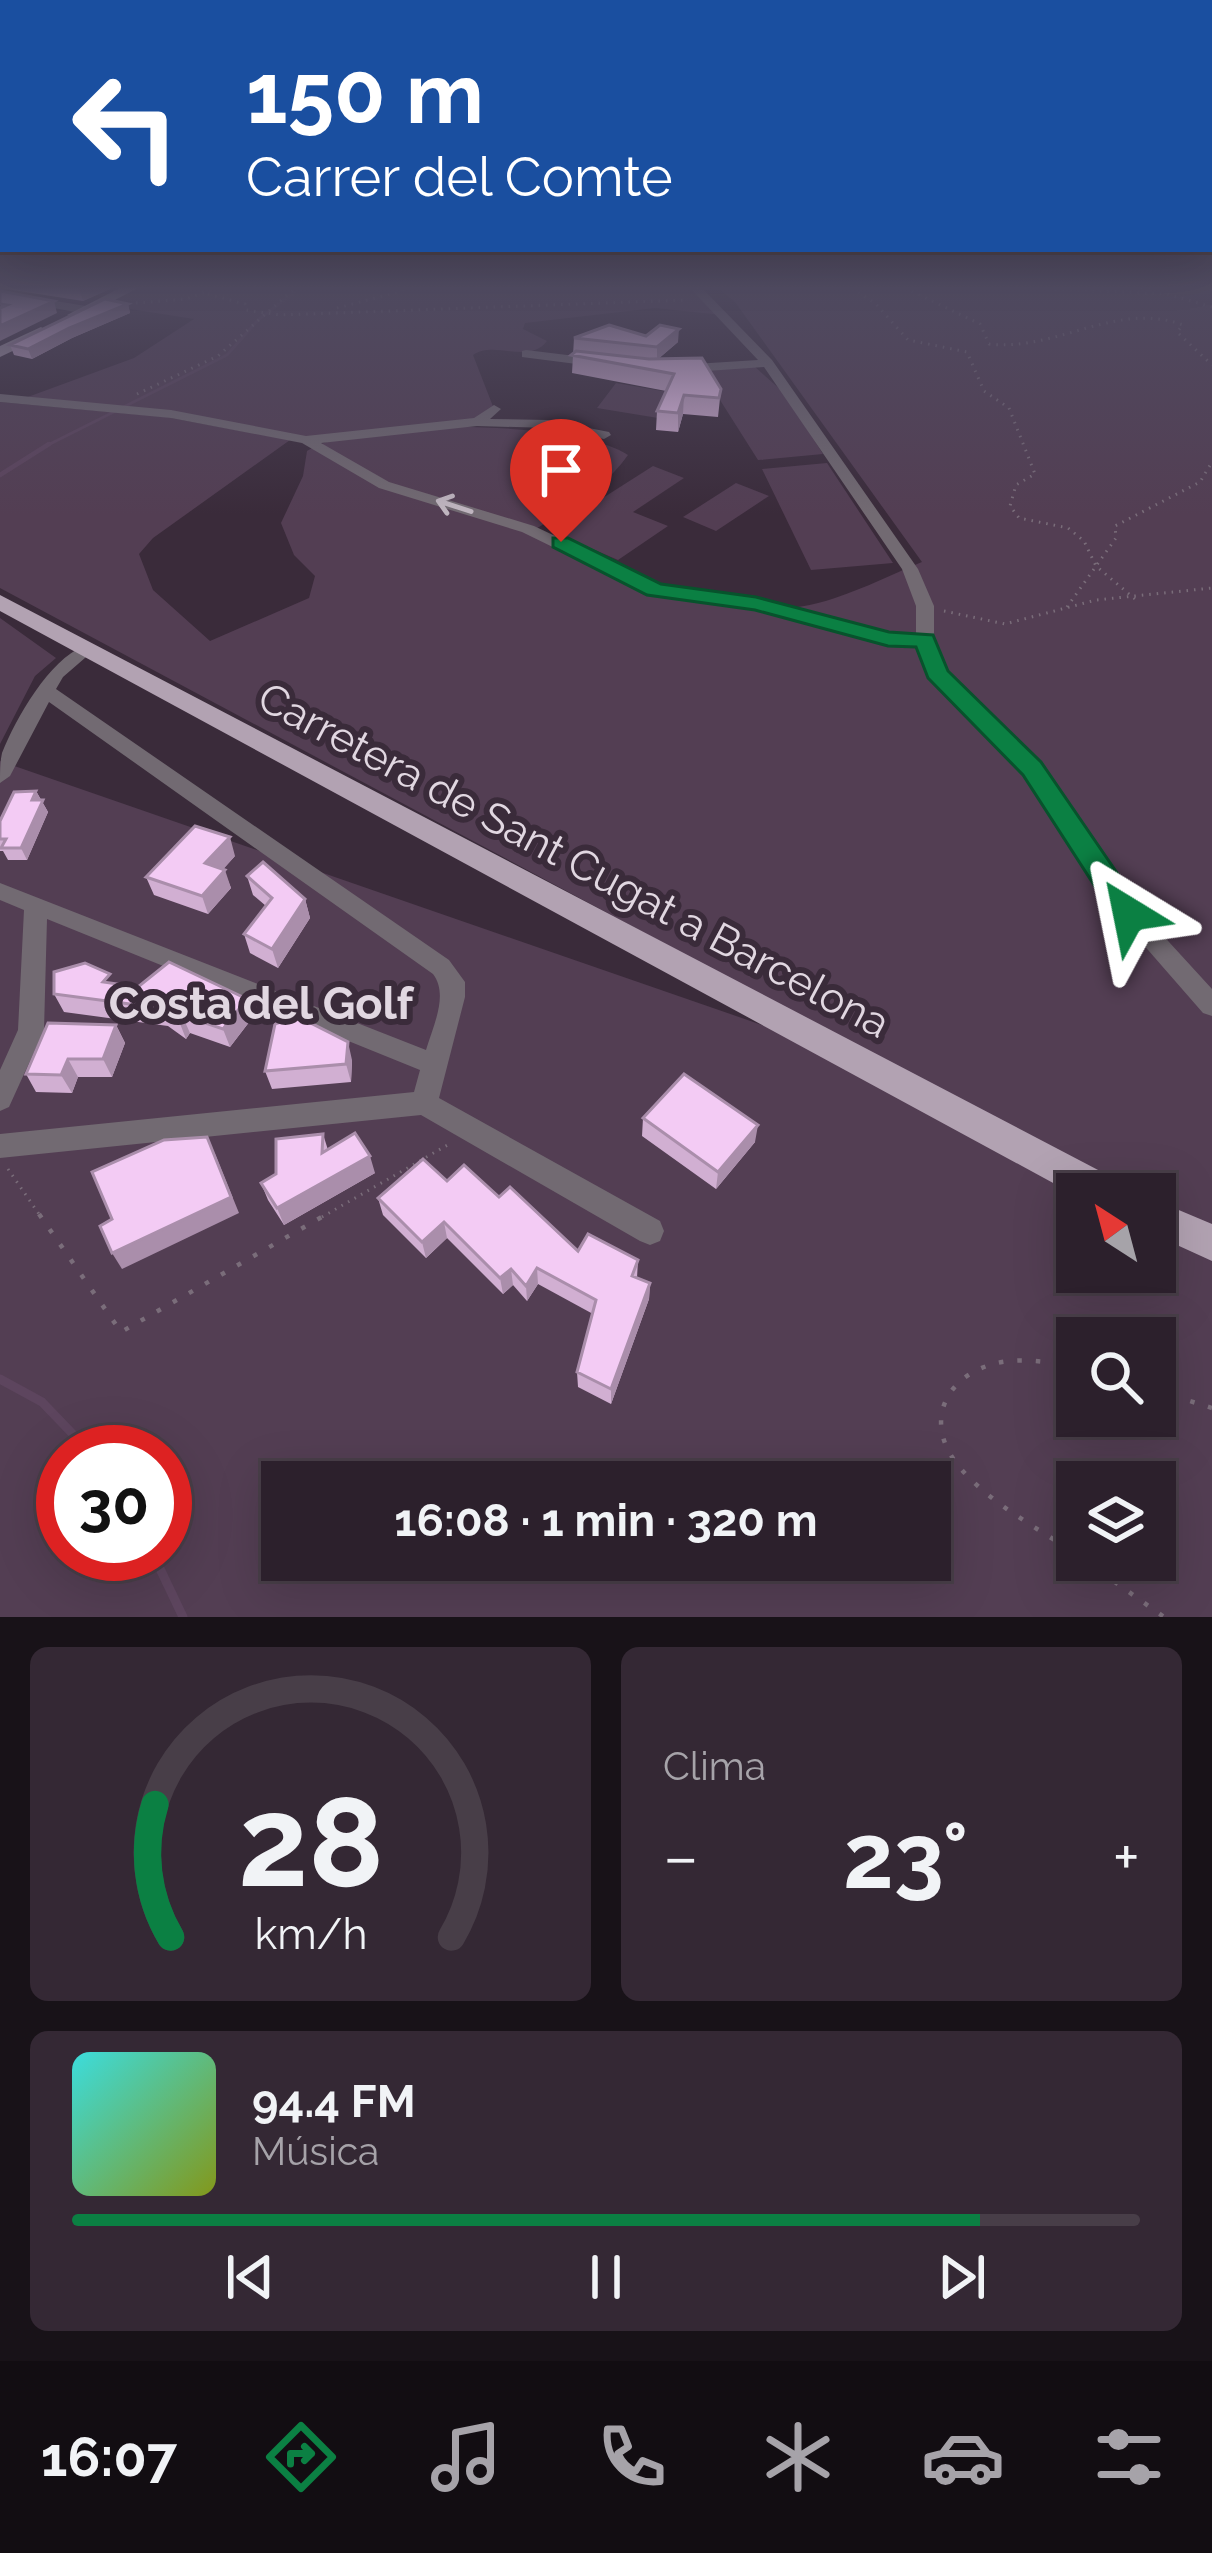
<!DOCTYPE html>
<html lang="es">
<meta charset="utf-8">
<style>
body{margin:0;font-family:Raleway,sans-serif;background:#342834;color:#f1f3f6;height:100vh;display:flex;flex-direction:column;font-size:45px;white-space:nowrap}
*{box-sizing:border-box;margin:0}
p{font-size:39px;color:#a6a3a9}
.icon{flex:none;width:66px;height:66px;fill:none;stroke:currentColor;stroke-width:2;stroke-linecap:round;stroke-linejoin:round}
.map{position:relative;height:1617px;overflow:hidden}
.side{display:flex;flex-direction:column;gap:30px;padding:30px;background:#181218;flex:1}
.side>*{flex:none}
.hud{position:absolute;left:0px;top:0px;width:1212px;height:252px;box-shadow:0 12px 48px #0002,0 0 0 3px #483e48;background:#1a4fa0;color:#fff;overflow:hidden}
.needle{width:78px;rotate:324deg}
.buttons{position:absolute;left:1056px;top:1173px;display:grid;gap:24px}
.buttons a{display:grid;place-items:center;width:120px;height:120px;border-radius:0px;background:#2c202c;box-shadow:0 12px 48px #0002,0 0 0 3px #483e48;font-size:60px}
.speed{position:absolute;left:36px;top:1425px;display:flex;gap:24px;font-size:60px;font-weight:700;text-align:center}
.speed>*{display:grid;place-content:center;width:156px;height:156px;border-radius:50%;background:#2c202c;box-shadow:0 12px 48px #0002,0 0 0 3px #483e48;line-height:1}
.speed .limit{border:18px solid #d22;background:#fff;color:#111}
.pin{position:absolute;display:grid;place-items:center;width:102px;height:102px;color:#fff;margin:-123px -51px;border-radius:50% 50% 50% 0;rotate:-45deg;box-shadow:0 0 12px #0007}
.pin .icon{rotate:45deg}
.me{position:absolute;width:132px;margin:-66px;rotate:325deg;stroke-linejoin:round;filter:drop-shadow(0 0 9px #0008)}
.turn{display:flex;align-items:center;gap:42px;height:252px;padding:0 48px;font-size:54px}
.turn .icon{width:156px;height:156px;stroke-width:2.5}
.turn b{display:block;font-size:84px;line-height:102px}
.big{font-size:90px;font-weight:700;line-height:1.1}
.side .widget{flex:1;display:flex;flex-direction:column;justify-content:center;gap:18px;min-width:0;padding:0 42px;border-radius:18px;background:#342834}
.side .dial{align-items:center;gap:0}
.dial svg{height:312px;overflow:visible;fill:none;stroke:#483e48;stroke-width:7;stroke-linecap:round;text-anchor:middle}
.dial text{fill:#f1f3f6;stroke:none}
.song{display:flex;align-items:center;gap:36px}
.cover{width:144px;height:144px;border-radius:18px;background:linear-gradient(135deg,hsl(180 70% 55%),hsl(70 70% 35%))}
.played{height:12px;border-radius:6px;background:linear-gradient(90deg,#0b8043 85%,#483e48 85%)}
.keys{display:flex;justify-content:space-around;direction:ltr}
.heat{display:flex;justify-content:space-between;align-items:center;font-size:66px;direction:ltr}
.side .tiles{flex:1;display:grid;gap:30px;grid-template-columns:1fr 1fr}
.widget:last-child{grid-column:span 2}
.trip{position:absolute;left:261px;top:1461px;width:690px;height:120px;border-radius:0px;background:#2c202c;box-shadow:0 12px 48px #0002,0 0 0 3px #483e48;font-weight:700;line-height:120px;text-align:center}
.menu{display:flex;height:192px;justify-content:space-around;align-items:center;background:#120d12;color:#a6a3a9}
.menu .icon{width:84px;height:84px}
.menu .active{color:#0b8043}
.menu b{font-size:54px;color:#f1f3f6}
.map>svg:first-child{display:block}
.green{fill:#533e53;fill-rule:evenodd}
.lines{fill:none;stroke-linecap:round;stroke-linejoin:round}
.stream-far2{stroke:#5d455e;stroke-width:3}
.stream-far1{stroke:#5d455e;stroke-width:4.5}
.stream{stroke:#5d455e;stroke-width:9}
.path-far1{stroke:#7a6d7a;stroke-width:3;stroke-dasharray:1.5 6;stroke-linecap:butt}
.path{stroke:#7a6d7a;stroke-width:4.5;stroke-dasharray:4.5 14;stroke-linecap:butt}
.minor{fill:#726a72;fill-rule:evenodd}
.major{fill:#b2a2b2;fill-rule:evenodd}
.wall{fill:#d1afd2}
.shaded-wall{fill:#aa8eab}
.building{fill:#f3cbf4;stroke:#aa8eab;stroke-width:3}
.oneway{stroke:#c0b6c0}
.route{fill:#0b8043;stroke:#07532c;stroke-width:3}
.labels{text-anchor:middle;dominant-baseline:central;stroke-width:12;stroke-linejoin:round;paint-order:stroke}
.street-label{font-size:42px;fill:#e1d7e1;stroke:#3a2b3a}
.neighbourhood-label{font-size:45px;font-weight:bold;fill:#e1d7e1;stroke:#3a2b3a}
</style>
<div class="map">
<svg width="1212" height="1617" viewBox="0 0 1212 1617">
<rect width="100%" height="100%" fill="#3a2b3a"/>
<path class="green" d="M 131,288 L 690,288 L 722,315 L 655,308 L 525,323 L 523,329 L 547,341 C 529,365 495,340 473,355 L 494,409 L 490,417 L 306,440 L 250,426 L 25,398 L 134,358 L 194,319 L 98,304 Z
M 718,288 L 1212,288 L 1212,1617 L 0,1617 L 0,761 L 918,1079 L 0,588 L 0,402 L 166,417 L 290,440 L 153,538 L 139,554 L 153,590 L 210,641 L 309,598 L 315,576 L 294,555 L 281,523 L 303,476 L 307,451 C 358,417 577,420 628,455 C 604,489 569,509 534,530 C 626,575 731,634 835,598 C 865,588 893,574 922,562 L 735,302 ZM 1077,1194 L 1155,1194 L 1155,1272 L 1077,1272 ZM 1077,1338 L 1155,1338 L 1155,1416 L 1077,1416 ZM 63,1452 L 165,1452 L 165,1554 L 63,1554 ZM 282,1482 L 930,1482 L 930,1560 L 282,1560 ZM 1077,1482 L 1155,1482 L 1155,1560 L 1077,1560 Z
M 754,366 L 783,392 L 823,454 L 758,460 L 701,370 Z
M 616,383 L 674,393 L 658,418 L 597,408 Z
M 827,463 L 893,563 L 811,570 L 762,469 Z
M 653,466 L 684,478 L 633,512 L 668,526 L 618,560 L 551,531 Z
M 736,483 L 769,496 L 716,531 L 683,517 Z
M 0,618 L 56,658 L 35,676 L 0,744 Z"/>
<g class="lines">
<path class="stream-far2" d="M 44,447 L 227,355 L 258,320 L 300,288"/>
<path class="stream-far1" d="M 0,475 L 49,444"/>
<path class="stream" d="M 0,1379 L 42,1402 L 90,1452
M 153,1554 L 183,1617"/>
<path class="path-far1" d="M 852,288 L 876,304 L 908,340 L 967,352 L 984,391 L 1009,408 L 1035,474 L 1016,485 L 1010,506 L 1019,518 L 1068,528 L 1084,541 L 1096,566 L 1135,599
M 905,288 L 980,324 L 989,344 C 1056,352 1117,300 1183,325 L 1177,332 L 1212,365
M 1025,288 L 1167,294 L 1212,307
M 1141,288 L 1152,290
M 208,294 L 245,304 L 246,310 L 280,315 L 685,300
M 136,303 L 186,299 L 216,288
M 337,308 L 413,288
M 137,394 L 218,356 L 295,288
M 1067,607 L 1116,538 L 1115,526 L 1200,482 L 1212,462
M 944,611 L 1005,624 L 1096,600 L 1212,588
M 8,1169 L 41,1217
M 322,1217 L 451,1143"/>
<path class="path" d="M 39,1214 L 121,1332 L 327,1214
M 1077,1366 C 1052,1363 1027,1358 1002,1362 C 948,1372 922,1419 957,1464 C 988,1503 1037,1527 1077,1555
M 1155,1390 L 1212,1408
M 1084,1560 L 1164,1617"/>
<path class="minor" d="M 690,288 L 702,288 L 772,360 L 918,569 L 934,606 L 934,640 L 945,671 L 1039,764 L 1137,907 L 1212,989 L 1212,1016 L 1203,1013 L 1121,919 L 1025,774 L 929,677 L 918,645 L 888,644 L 755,609 L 649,594 L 522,532 L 379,488 L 302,443 L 171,418 L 0,402 L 0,394 L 171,410 L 306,436 L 474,418 L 494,405 L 501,409 L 490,419 L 548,420 L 609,432 L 611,435 L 604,439 L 548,428 L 477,426 L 321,443 L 389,482 L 534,526 L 659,585 L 756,599 L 888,634 L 916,634 L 916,606 L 902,569 L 764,367 L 678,373 L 672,369 L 678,365 L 758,360 Z
M 0,292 L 86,306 L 92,310 L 86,314 L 0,298 Z
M 526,350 L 600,359 L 606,363 L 600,367 L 522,357 L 522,351 Z
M 84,646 L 93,651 L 63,677 L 56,689 L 449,960 L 465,982 L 465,997 L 439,1098 L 660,1221 L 664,1231 L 660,1241 L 650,1245 L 640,1241 L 421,1115 L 0,1158 L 0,1134 L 414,1092 L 420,1070 L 47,919 L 44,1030 L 9,1107 L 0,1111 L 0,1070 L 18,1030 L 24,910 L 0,900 L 0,883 L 426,1050 C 433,1026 449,995 433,974 L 49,702 L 10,776 L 0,783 C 0,773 0,762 2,753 C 16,718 49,660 84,646 Z"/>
<path class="major" d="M 120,288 L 138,288 L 80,318 L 67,315 Z
M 41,327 L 49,332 L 46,335 L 0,357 L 0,346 Z
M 0,595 L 1121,1182 L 1126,1194 L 1077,1196 L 0,611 Z
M 1155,1200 L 1212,1224 L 1212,1261 L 1155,1235 Z"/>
</g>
<path class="wall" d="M 0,288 L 112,288 L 83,301 Z
M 128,304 L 130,313 L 72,338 L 32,359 L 14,355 L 10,345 Z
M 646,336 L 678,342 L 658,359 L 721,389 L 718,417 L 683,414 L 678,432 L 656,430 L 657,411 L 666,391 L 572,373 L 574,338 Z
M 36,791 L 48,812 L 27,860 L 8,860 L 3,851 L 0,851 L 0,821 Z
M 235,856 L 223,869 L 231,888 L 208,914 L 154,895 L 146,877 Z
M 247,876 L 305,899 L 310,918 L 278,968 L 250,953 L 244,934 L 266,906 L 253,895 Z
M 54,994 L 253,1017 L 230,1047 L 190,1033 L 186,1039 L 168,1026 L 64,1012 Z
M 116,1025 L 125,1043 L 112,1077 L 78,1077 L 72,1093 L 36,1092 L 26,1074 Z
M 352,1060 L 351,1082 L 272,1089 L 265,1071 Z
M 643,1118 L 755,1142 L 716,1189 L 642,1136 Z
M 323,1134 L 328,1150 L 375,1173 L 284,1225 L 268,1200 L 261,1183 L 276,1174 Z
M 447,1181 L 499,1197 L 578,1251 L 638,1260 L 637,1278 L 650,1283 L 649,1299 L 611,1404 L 578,1387 L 577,1372 L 593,1314 L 538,1284 L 527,1301 L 513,1285 L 503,1294 L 447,1238 L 426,1258 L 383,1215 L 378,1198 Z"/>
<path class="shaded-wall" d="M 82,288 L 112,288 L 83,301 L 79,289 Z
M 54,301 L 57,313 L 0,341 L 0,326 Z
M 128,304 L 130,313 L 72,338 L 32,359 L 28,349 L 69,328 Z
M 679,329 L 678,342 L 657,360 L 657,347 Z
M 684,395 L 683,414 L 678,432 L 678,413 Z
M 36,791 L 48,812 L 27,860 L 21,848 Z
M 230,837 L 235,856 L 212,882 L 205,863 Z
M 225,870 L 231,888 L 208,914 L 202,896 Z
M 305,899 L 310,918 L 278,968 L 272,949 Z
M 247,999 L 253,1017 L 230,1047 L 223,1029 Z
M 182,1015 L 190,1033 L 186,1039 L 179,1021 Z
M 116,1025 L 125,1043 L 112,1077 L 103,1059 Z
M 348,1042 L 352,1060 L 351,1082 L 346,1064 Z
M 68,1059 L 78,1077 L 72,1093 L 61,1075 Z
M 758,1125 L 755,1142 L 716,1189 L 718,1172 Z
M 215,1154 L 239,1213 L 122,1269 L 112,1253 Z
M 370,1156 L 375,1173 L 284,1225 L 277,1208 Z
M 444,1222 L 447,1238 L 426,1258 L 422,1242 Z
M 537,1268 L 538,1284 L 527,1301 L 526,1286 Z
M 511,1269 L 513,1285 L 503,1294 L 500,1278 Z
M 650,1283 L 649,1299 L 611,1404 L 611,1389 Z"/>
<path class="building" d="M 0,291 L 54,301 L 0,326 L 0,308 L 7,305 L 0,304 Z
M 105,299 L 128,304 L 69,328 L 28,349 L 10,345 Z
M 609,325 L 646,336 L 660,325 L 679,329 L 657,347 L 574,338 Z
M 576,351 L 649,359 L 702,358 L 721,389 L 719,398 L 684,395 L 678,413 L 657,411 L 674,374 L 571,355 Z
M 36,791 L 32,800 L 43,800 L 21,848 L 1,848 L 6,839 L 0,839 L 0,821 L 14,792 Z
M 195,826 L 230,837 L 205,863 L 225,870 L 202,896 L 146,877 Z
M 263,862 L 305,899 L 272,949 L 244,934 L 272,898 L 247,876 Z
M 169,962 L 247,999 L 223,1029 L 182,1015 L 179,1021 L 160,1008 L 54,994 L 54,972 L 85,963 L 110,974 L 103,982 L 138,987 Z
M 285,1010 L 348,1042 L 346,1064 L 265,1071 L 275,1024 L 284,1021 Z
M 48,1023 L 116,1025 L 103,1059 L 68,1059 L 61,1075 L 26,1074 Z
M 684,1074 L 758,1125 L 718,1172 L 643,1118 Z
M 355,1133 L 370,1156 L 277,1208 L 261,1183 L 276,1174 L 276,1139 L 323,1134 L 322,1153 Z
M 207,1137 L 231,1197 L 112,1253 L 100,1226 L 112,1219 L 92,1172 L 164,1140 Z
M 423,1159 L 447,1181 L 464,1165 L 499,1197 L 510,1187 L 578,1251 L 588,1234 L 638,1260 L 632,1276 L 650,1283 L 611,1389 L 577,1372 L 596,1300 L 537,1268 L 526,1286 L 511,1269 L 500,1278 L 444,1222 L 422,1242 L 378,1198 Z"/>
<defs><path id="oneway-shaft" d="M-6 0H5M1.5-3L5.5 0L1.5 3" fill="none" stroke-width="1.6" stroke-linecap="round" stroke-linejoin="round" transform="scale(3)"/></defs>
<use class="oneway" href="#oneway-shaft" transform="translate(454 506) rotate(-162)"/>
<linearGradient id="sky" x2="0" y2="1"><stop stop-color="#201820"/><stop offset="0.56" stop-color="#4f4a60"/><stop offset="1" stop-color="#4f4a60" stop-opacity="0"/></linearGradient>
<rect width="1212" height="514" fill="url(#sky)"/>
<path class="route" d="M 553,538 L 568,538 L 661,584 L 756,597 L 889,632 L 933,635 L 948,671 L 1041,762 L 1139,905 L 1144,914 L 1139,922 L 1118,922 L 1023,775 L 928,678 L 916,647 L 888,646 L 755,610 L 647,595 L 553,547 Z"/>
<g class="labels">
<g class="street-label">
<text transform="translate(574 860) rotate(28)">Carretera de Sant Cugat a Barcelona</text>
</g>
<g class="neighbourhood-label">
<text x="261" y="1003">Costa del Golf</text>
</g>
</g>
</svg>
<div class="buttons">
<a><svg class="needle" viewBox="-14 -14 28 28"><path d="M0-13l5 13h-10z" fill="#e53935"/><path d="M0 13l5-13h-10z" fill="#a6a3a9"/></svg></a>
<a><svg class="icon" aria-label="search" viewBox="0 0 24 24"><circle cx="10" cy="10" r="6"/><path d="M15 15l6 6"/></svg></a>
<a><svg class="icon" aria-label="layers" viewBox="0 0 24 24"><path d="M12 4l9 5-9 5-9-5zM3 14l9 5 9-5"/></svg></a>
</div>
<div class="speed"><div class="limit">30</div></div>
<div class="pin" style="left:561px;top:542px;background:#d93025"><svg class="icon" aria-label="arrive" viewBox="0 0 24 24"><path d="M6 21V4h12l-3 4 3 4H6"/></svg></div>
<svg class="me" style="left:1129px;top:914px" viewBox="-20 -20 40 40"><path d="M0-17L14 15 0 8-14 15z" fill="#0b8043" stroke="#fff" stroke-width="4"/></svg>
<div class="trip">16:08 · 1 min · 320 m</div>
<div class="hud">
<div class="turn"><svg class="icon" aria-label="left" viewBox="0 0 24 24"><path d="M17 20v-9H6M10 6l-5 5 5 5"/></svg><div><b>150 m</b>Carrer del Comte</div></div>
</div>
</div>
<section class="side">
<div class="tiles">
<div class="widget dial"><svg viewBox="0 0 100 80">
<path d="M14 69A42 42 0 1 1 86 69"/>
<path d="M14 69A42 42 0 0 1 10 35" stroke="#0b8043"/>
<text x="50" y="56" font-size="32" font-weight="700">28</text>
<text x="50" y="72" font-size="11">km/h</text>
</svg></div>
<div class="widget"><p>Clima</p>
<div class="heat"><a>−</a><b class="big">23°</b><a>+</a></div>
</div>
<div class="widget">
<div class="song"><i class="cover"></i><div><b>94.4 FM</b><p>Música</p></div></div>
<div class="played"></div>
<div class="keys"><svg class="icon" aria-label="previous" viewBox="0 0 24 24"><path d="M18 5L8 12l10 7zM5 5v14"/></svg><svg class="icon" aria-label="pause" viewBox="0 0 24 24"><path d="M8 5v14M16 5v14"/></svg><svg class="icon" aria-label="next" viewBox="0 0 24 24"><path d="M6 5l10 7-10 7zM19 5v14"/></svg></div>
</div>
</div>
</section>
<nav class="menu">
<b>16:07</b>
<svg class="icon active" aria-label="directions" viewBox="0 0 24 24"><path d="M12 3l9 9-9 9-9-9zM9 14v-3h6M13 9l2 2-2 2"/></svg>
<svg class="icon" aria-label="music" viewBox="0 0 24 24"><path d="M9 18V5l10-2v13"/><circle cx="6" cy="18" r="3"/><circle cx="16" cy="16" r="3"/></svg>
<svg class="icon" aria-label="phone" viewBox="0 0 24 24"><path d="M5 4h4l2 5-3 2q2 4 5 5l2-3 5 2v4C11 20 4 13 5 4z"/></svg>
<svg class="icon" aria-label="climate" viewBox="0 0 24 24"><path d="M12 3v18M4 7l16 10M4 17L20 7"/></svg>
<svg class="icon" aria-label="car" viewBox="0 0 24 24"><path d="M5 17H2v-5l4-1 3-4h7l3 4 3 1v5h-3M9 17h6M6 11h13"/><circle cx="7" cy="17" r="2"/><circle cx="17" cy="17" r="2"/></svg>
<svg class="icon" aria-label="filters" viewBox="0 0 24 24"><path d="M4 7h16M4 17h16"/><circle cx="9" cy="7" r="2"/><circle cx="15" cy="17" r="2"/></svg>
</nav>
